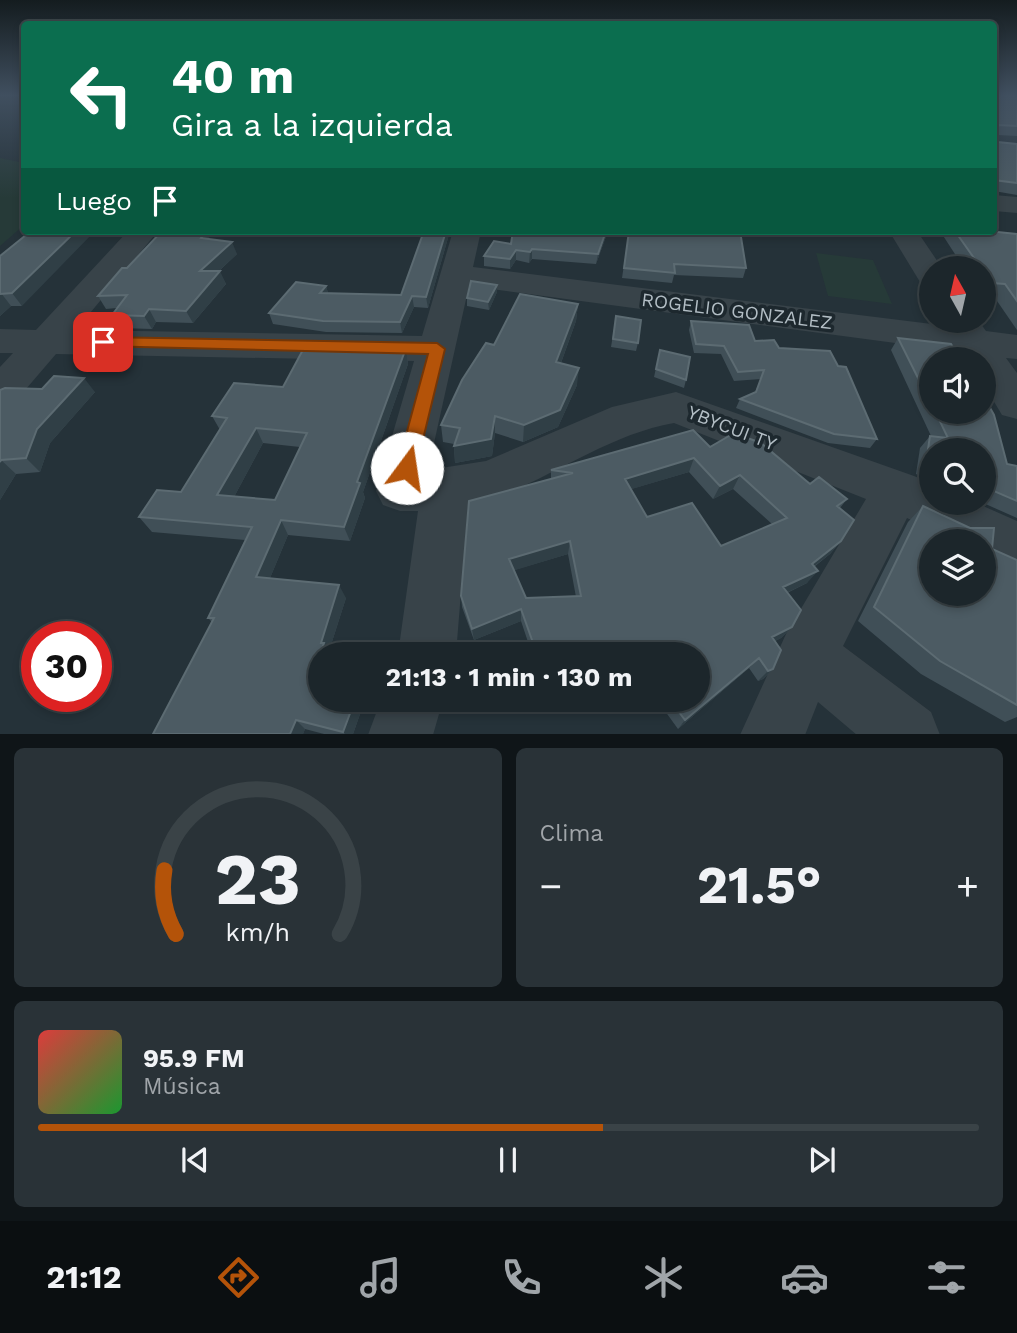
<!DOCTYPE html>
<html lang="es">
<meta charset="utf-8">
<style>
body{margin:0;font-family:"Work Sans",sans-serif;background:#293237;color:#f1f3f6;height:100vh;display:flex;flex-direction:column;font-size:26px;white-space:nowrap}
*{box-sizing:border-box;margin:0}
p{font-size:23px;color:#a0a5a9}
.icon{flex:none;width:38px;height:38px;fill:none;stroke:currentColor;stroke-width:2;stroke-linecap:round;stroke-linejoin:round}
.map{position:relative;height:734px;overflow:hidden}
.side{display:flex;flex-direction:column;gap:14px;padding:14px;background:#0f1518;flex:1}
.side>*{flex:none}
.banner{position:absolute;left:21px;top:21px;width:976px;height:214px;border-radius:7px;box-shadow:0 4px 10px #0003,0 0 0 2px #3a4347;background:#0b6e4f;color:#fff;overflow:hidden}
.needle{width:46px;rotate:352deg}
.fabs{position:absolute;left:919px;top:256px;display:grid;gap:14px}
.fabs a{display:grid;place-items:center;width:77px;height:77px;border-radius:50%;background:#1c262b;box-shadow:0 4px 10px #0003,0 0 0 2px #3a4347;font-size:35px}
.speed{position:absolute;left:21px;top:621px;display:flex;gap:14px;font-size:35px;font-weight:700;text-align:center}
.speed>*{display:grid;place-content:center;width:91px;height:91px;border-radius:50%;background:#1c262b;box-shadow:0 4px 10px #0003,0 0 0 2px #3a4347;line-height:1}
.speed .limit{border:10px solid #d22;background:#fff;color:#111}
.pin{position:absolute;display:grid;place-items:center;width:60px;height:60px;color:#fff;margin:-30px;border-radius:14px;box-shadow:0 4px 10px #0006}
.me{position:absolute;width:77px;margin:-38px;rotate:14deg;stroke-linejoin:round;filter:drop-shadow(0 0 5px #0008)}
.turn{display:flex;align-items:center;gap:24px;height:147px;padding:0 35px;font-size:32px}
.turn .icon{width:91px;height:91px;stroke-width:2.5}
.turn b{display:block;font-size:49px;line-height:60px}
.then{display:flex;align-items:center;height:66px;padding:0 35px;background:#0003;gap:14px;font-size:26px}
.big{font-size:52px;font-weight:700;line-height:1.1}
.side .card{flex:1;display:flex;flex-direction:column;justify-content:center;gap:10px;min-width:0;padding:0 24px;border-radius:10px;background:#293237}
.side .dial{align-items:center;gap:0}
.dial svg{height:182px;overflow:visible;fill:none;stroke:#3a4347;stroke-width:7;stroke-linecap:round;text-anchor:middle}
.dial text{fill:#f1f3f6;stroke:none}
.song{display:flex;align-items:center;gap:21px}
.cover{width:84px;height:84px;border-radius:10px;background:linear-gradient(135deg,hsl(0 70% 55%),hsl(130 70% 35%))}
.played{height:7px;border-radius:4px;background:linear-gradient(90deg,#b45309 60%,#3a4347 60%)}
.keys{display:flex;justify-content:space-around;direction:ltr}
.heat{display:flex;justify-content:space-between;align-items:center;font-size:38px;direction:ltr}
.side .tiles{flex:1;display:grid;gap:14px;grid-template-columns:1fr 1fr}
.card:last-child{grid-column:span 2}
.trip{position:absolute;left:308px;top:642px;width:402px;height:70px;border-radius:35px;background:#1c262b;box-shadow:0 4px 10px #0003,0 0 0 2px #3a4347;font-weight:700;line-height:70px;text-align:center}
.tab-bar{display:flex;height:112px;justify-content:space-around;align-items:center;background:#0b0f11;color:#a0a5a9}
.tab-bar .icon{width:49px;height:49px}
.tab-bar .active{color:#b45309}
.tab-bar b{font-size:32px;color:#f1f3f6}
.map>svg:first-child{display:block}
.green{fill:#263a38}
.lines{fill:none;stroke-linecap:round;stroke-linejoin:round}
.minor{fill:#384349;fill-rule:evenodd}
.wall{fill:#404f57;fill-rule:evenodd}
.shaded-wall{fill:#303f46}
.building{fill:#4c5b63;stroke:#5c6b72;stroke-width:2;fill-rule:evenodd}
.route{fill:#b45309;stroke:#753606;stroke-width:2}
.labels{text-anchor:middle;dominant-baseline:central;stroke-width:7;stroke-linejoin:round;paint-order:stroke}
.street-label{font-size:19px;fill:#b3bec5;stroke:#1d282e}
</style>
<div class="map">
<svg width="1017" height="735" viewBox="0 0 1017 735">
<rect width="100%" height="100%" fill="#253239"/>
<path class="green" d="M 0,158 L 24,163 L 24,225 L 0,246 Z
M 816,253 L 873,260 L 892,304 L 828,296 Z"/>
<g class="lines">
<path class="minor" d="M 994,195 L 1017,197 L 1017,213 L 994,211 Z
M 128,231 L 158,231 L 76,330 L 422,336 L 453,231 L 481,231 L 473,267 L 948,326 L 952,320 L 978,320 L 986,331 L 1017,335 L 1017,359 L 1006,358 L 1017,373 L 1017,419 L 1002,415 L 984,385 L 984,359 L 967,359 L 963,352 L 469,286 L 428,470 L 486,461 L 612,407 L 676,392 L 914,476 L 931,483 L 931,502 L 974,502 L 1017,521 L 1017,570 L 984,555 L 984,541 L 954,541 L 907,518 L 843,646 L 931,712 L 940,735 L 857,735 L 818,702 L 805,735 L 740,735 L 786,634 L 866,499 L 674,423 C 600,436 541,488 468,506 L 456,654 L 398,654 L 418,511 L 400,511 L 383,505 L 376,491 L 414,361 L 56,354 L 14,403 L 0,408 L 0,367 L 13,353 L 0,353 L 0,329 L 36,330 Z
M 889,231 L 917,231 L 942,268 L 931,268 L 931,285 L 920,282 Z
M 381,700 L 443,700 L 433,735 L 368,735 Z"/>
</g>
<path class="wall" d="M 994,95 L 1017,95 L 1017,136 L 998,135 L 998,142 L 1017,144 L 1017,195 L 994,191 Z
M 162,231 L 214,231 L 208,239 L 237,254 L 219,271 L 226,284 L 193,323 L 156,322 L 152,329 L 120,328 L 112,315 L 117,308 L 106,309 L 98,296 L 127,268 Z
M 424,231 L 450,231 L 428,308 L 414,307 L 402,333 L 326,332 L 273,324 L 269,313 L 326,286 L 328,293 L 401,295 Z
M 608,231 L 596,264 L 532,259 L 529,263 L 516,260 L 510,269 L 484,266 L 484,256 L 511,244 Z
M 629,231 L 746,268 L 743,278 L 674,275 L 672,283 L 622,278 Z
M 940,231 L 988,231 L 1017,234 L 1017,330 L 995,298 L 984,296 L 984,268 L 964,268 Z
M 0,256 L 22,306 L 11,306 L 0,316 Z
M 497,285 L 497,292 L 489,310 L 467,306 L 467,298 Z
M 578,304 L 576,321 L 561,363 L 577,385 L 558,427 L 523,442 L 495,433 L 492,456 L 455,463 L 454,446 L 454,444 L 443,442 L 441,425 L 494,345 Z
M 616,316 L 638,343 L 636,351 L 611,347 Z
M 691,321 L 838,366 L 877,439 L 870,448 L 828,443 L 736,408 L 740,399 L 755,392 L 761,379 L 734,381 L 721,354 L 694,353 L 689,330 Z
M 898,338 L 931,359 L 931,411 L 984,411 L 1007,464 L 1017,466 L 1017,518 L 981,502 L 984,502 L 984,450 L 931,450 L 931,481 L 916,474 L 920,448 L 930,436 L 931,436 L 891,350 Z
M 406,348 L 408,364 L 363,492 L 365,498 L 350,541 L 288,535 L 270,578 L 346,598 L 329,651 L 365,700 L 353,734 L 324,734 L 305,729 L 303,734 L 153,734 L 212,622 L 208,618 L 245,540 L 152,532 L 139,517 L 181,492 L 220,430 L 212,416 L 283,387 ZM 263,443 L 300,447 L 275,500 L 234,497 Z
M 660,350 L 686,380 L 684,388 L 654,377 Z
M 42,389 L 95,392 L 50,443 L 40,472 L 16,474 L 0,500 L 0,390 Z
M 710,447 L 810,484 L 847,499 L 840,508 L 841,541 L 830,554 L 814,567 L 807,583 L 787,593 L 792,627 L 781,638 L 775,641 L 773,669 L 763,679 L 758,681 L 749,668 L 678,729 L 657,700 L 698,700 L 698,654 L 532,654 L 521,621 L 474,640 L 462,607 L 461,596 L 551,479 L 551,470 ZM 689,472 L 713,499 L 733,489 L 772,524 L 721,546 L 647,517 L 631,489 ZM 568,554 L 576,597 L 526,598 L 514,570 Z
M 923,506 L 992,549 L 1017,560 L 1017,717 L 1005,722 L 921,674 L 858,621 L 908,522 Z"/>
<path class="shaded-wall" d="M 76,231 L 95,231 L 22,306 L 12,293 Z
M 198,231 L 214,231 L 207,240 L 209,246 L 196,233 Z
M 446,231 L 450,231 L 428,308 L 426,297 Z
M 606,231 L 608,231 L 596,264 L 598,254 Z
M 232,242 L 237,254 L 206,283 L 200,271 Z
M 532,249 L 532,259 L 529,263 L 530,252 Z
M 516,250 L 516,260 L 510,269 L 510,259 Z
M 220,271 L 226,284 L 193,323 L 186,311 Z
M 497,285 L 497,292 L 489,310 L 488,302 Z
M 326,286 L 329,297 L 320,293 Z
M 1,293 L 11,306 L 0,316 L 0,294 Z
M 412,296 L 414,307 L 402,333 L 400,322 Z
M 578,304 L 576,321 L 555,379 L 556,362 Z
M 149,309 L 156,322 L 152,329 L 144,316 Z
M 406,348 L 408,364 L 363,492 L 365,498 L 350,541 L 344,527 L 357,482 Z
M 579,368 L 577,385 L 558,427 L 523,442 L 524,425 Z
M 84,378 L 95,392 L 50,443 L 40,472 L 26,458 L 37,429 Z
M 495,416 L 495,433 L 492,456 L 455,463 L 454,446 Z
M 256,428 L 263,443 L 227,510 L 217,495 Z
M 694,458 L 689,472 L 622,492 L 625,479 Z
M 1,460 L 16,474 L 0,500 L 0,462 Z
M 740,475 L 733,489 L 713,499 L 720,486 Z
M 281,520 L 288,535 L 265,590 L 256,577 Z
M 570,541 L 568,554 L 509,572 L 509,559 Z
M 841,541 L 830,554 L 801,576 L 812,564 Z
M 818,571 L 807,583 L 773,599 L 783,587 Z
M 339,585 L 346,598 L 329,651 L 322,649 L 321,643 Z
M 521,609 L 521,621 L 474,640 L 472,629 Z
M 792,627 L 781,638 L 762,648 L 772,637 Z
M 759,658 L 749,668 L 678,729 L 685,720 Z
M 773,669 L 763,679 L 758,681 L 768,671 Z
M 355,700 L 365,700 L 353,734 L 345,734 L 343,732 Z
M 551,700 L 567,700 L 550,707 Z
M 296,720 L 305,729 L 303,734 L 290,734 Z"/>
<path class="building" d="M 994,95 L 1017,95 L 1017,126 L 998,125 L 998,142 L 1017,144 L 1017,183 L 994,180 Z
M 31,231 L 76,231 L 12,293 L 0,294 L 0,256 Z
M 162,231 L 198,231 L 196,233 L 204,234 L 201,238 L 232,242 L 200,271 L 220,271 L 186,311 L 149,309 L 144,316 L 112,315 L 127,295 L 98,296 L 122,268 L 127,268 Z
M 424,231 L 446,231 L 426,297 L 412,296 L 400,322 L 323,321 L 269,313 L 296,282 L 326,286 L 320,293 L 401,295 Z
M 513,231 L 606,231 L 598,254 L 532,249 L 530,252 L 516,250 L 510,259 L 484,256 L 494,241 L 511,244 Z
M 629,231 L 740,231 L 746,268 L 674,264 L 675,273 L 624,268 Z
M 955,231 L 988,231 L 1017,234 L 1017,301 L 1005,284 L 992,283 L 984,271 L 984,268 L 981,268 Z
M 471,281 L 497,285 L 488,302 L 467,298 Z
M 520,294 L 578,304 L 556,362 L 579,368 L 560,410 L 524,425 L 495,416 L 491,439 L 454,446 L 460,428 L 441,425 L 462,380 L 486,343 L 494,345 Z
M 616,316 L 641,320 L 638,343 L 613,339 Z
M 691,321 L 749,325 L 755,341 L 774,340 L 779,348 L 830,351 L 838,366 L 846,367 L 877,439 L 834,434 L 740,399 L 756,392 L 764,370 L 738,372 L 724,346 L 696,344 Z
M 898,338 L 951,344 L 960,359 L 931,359 L 931,404 Z
M 305,346 L 406,348 L 357,482 L 360,483 L 344,527 L 281,520 L 256,577 L 339,585 L 321,643 L 324,643 L 322,649 L 341,654 L 320,654 L 320,700 L 355,700 L 343,732 L 296,720 L 290,734 L 153,734 L 214,618 L 208,618 L 252,527 L 139,517 L 157,490 L 181,492 L 227,418 L 212,416 L 234,383 L 283,387 ZM 256,428 L 307,433 L 275,500 L 217,495 Z
M 660,350 L 690,357 L 686,380 L 656,369 Z
M 54,376 L 84,378 L 37,429 L 26,458 L 1,460 L 0,462 L 0,390 L 5,388 L 42,389 Z
M 984,397 L 994,415 L 1007,464 L 1017,466 L 1017,501 L 987,488 L 984,488 L 984,450 L 931,450 L 931,465 L 926,462 L 930,436 L 948,438 L 935,411 L 984,411 Z
M 693,430 L 710,447 L 734,433 L 761,443 L 810,484 L 819,477 L 847,499 L 837,506 L 854,520 L 841,541 L 812,564 L 818,571 L 783,587 L 801,610 L 792,627 L 772,637 L 781,650 L 773,669 L 768,671 L 759,658 L 685,720 L 670,700 L 698,700 L 698,654 L 537,654 L 521,609 L 472,629 L 461,596 L 469,501 L 573,473 L 551,470 ZM 694,458 L 720,486 L 740,475 L 787,518 L 721,546 L 692,503 L 647,517 L 625,479 ZM 570,541 L 581,596 L 526,598 L 509,559 Z
M 923,506 L 970,528 L 994,528 L 992,549 L 1017,560 L 1017,705 L 940,661 L 874,607 ZM 931,541 L 984,541 L 984,593 L 931,593 Z"/>
<linearGradient id="sky" x2="0" y2="1"><stop stop-color="#141c1f"/><stop offset="0.48" stop-color="#404f5f"/><stop offset="1" stop-color="#404f5f" stop-opacity="0"/></linearGradient>
<rect width="1017" height="198" fill="url(#sky)"/>
<path class="route" d="M 103,337 L 437,343 L 445,349 L 416,468 L 413,473 L 400,473 L 397,468 L 428,354 L 98,346 L 95,342 Z"/>
<g class="labels">
<g class="street-label">
<text transform="translate(737 311) rotate(7)">ROGELIO GONZALEZ</text>
<text transform="translate(732 428) rotate(21)">YBYCUI TY</text>
</g>
</g>
</svg>
<div class="fabs">
<a><svg class="needle" viewBox="-14 -14 28 28"><path d="M0-13l5 13h-10z" fill="#e53935"/><path d="M0 13l5-13h-10z" fill="#a0a5a9"/></svg></a>
<a><svg class="icon" aria-label="sound" viewBox="0 0 24 24"><path d="M4 9h4l5-4v14l-5-4H4zM17 9q2 3 0 6"/></svg></a>
<a><svg class="icon" aria-label="search" viewBox="0 0 24 24"><circle cx="10" cy="10" r="6"/><path d="M15 15l6 6"/></svg></a>
<a><svg class="icon" aria-label="layers" viewBox="0 0 24 24"><path d="M12 4l9 5-9 5-9-5zM3 14l9 5 9-5"/></svg></a>
</div>
<div class="speed"><div class="limit">30</div></div>
<div class="pin" style="left:103px;top:342px;background:#d93025"><svg class="icon" aria-label="arrive" viewBox="0 0 24 24"><path d="M6 21V4h12l-3 4 3 4H6"/></svg></div>
<svg class="me" style="left:407px;top:468px" viewBox="-20 -20 40 40"><circle r="19" fill="#fff"/><path d="M0-13L10 11 0 6-10 11z" fill="#b45309"/></svg>
<div class="trip">21:13 · 1 min · 130 m</div>
<div class="banner">
<div class="turn"><svg class="icon" aria-label="left" viewBox="0 0 24 24"><path d="M17 20v-9H6M10 6l-5 5 5 5"/></svg><div><b>40 m</b>Gira a la izquierda</div></div>
<div class="then">Luego<svg class="icon" aria-label="arrive" viewBox="0 0 24 24"><path d="M6 21V4h12l-3 4 3 4H6"/></svg></div>
</div>
</div>
<section class="side">
<div class="tiles">
<div class="card dial"><svg viewBox="0 0 100 80">
<path d="M14 69A42 42 0 1 1 86 69"/>
<path d="M14 69A42 42 0 0 1 9 41" stroke="#b45309"/>
<text x="50" y="56" font-size="32" font-weight="700">23</text>
<text x="50" y="72" font-size="11">km/h</text>
</svg></div>
<div class="card"><p>Clima</p>
<div class="heat"><a>−</a><b class="big">21.5°</b><a>+</a></div>
</div>
<div class="card">
<div class="song"><i class="cover"></i><div><b>95.9 FM</b><p>Música</p></div></div>
<div class="played"></div>
<div class="keys"><svg class="icon" aria-label="previous" viewBox="0 0 24 24"><path d="M18 5L8 12l10 7zM5 5v14"/></svg><svg class="icon" aria-label="pause" viewBox="0 0 24 24"><path d="M8 5v14M16 5v14"/></svg><svg class="icon" aria-label="next" viewBox="0 0 24 24"><path d="M6 5l10 7-10 7zM19 5v14"/></svg></div>
</div>
</div>
</section>
<nav class="tab-bar">
<b>21:12</b>
<svg class="icon active" aria-label="directions" viewBox="0 0 24 24"><path d="M12 3l9 9-9 9-9-9zM9 14v-3h6M13 9l2 2-2 2"/></svg>
<svg class="icon" aria-label="music" viewBox="0 0 24 24"><path d="M9 18V5l10-2v13"/><circle cx="6" cy="18" r="3"/><circle cx="16" cy="16" r="3"/></svg>
<svg class="icon" aria-label="phone" viewBox="0 0 24 24"><path d="M5 4h4l2 5-3 2q2 4 5 5l2-3 5 2v4C11 20 4 13 5 4z"/></svg>
<svg class="icon" aria-label="climate" viewBox="0 0 24 24"><path d="M12 3v18M4 7l16 10M4 17L20 7"/></svg>
<svg class="icon" aria-label="car" viewBox="0 0 24 24"><path d="M5 17H2v-5l4-1 3-4h7l3 4 3 1v5h-3M9 17h6M6 11h13"/><circle cx="7" cy="17" r="2"/><circle cx="17" cy="17" r="2"/></svg>
<svg class="icon" aria-label="filters" viewBox="0 0 24 24"><path d="M4 7h16M4 17h16"/><circle cx="9" cy="7" r="2"/><circle cx="15" cy="17" r="2"/></svg>
</nav>
